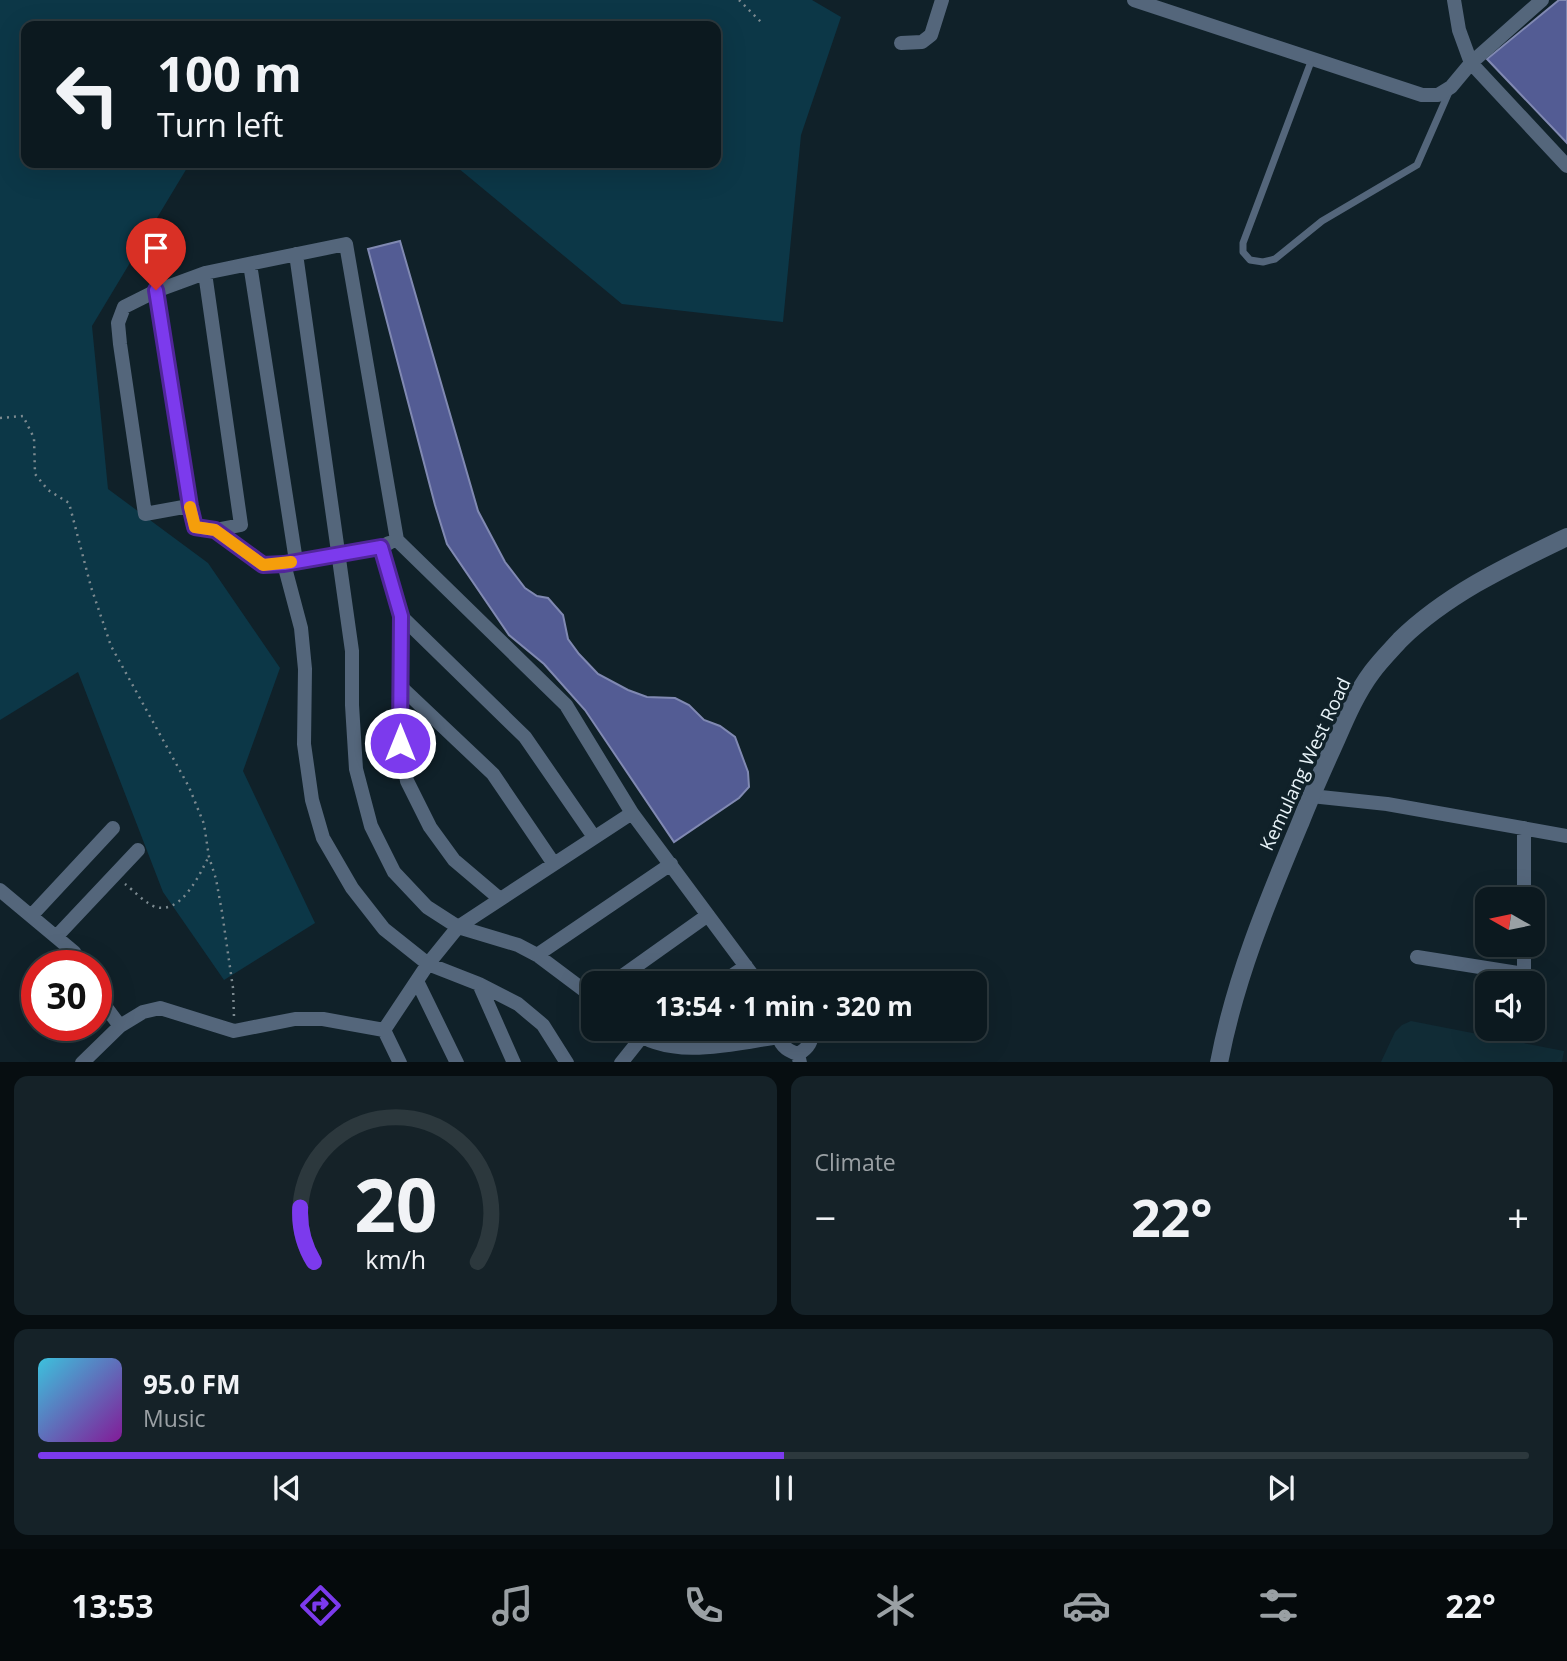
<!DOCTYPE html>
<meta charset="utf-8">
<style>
body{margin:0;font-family:"Open Sans",sans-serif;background:#152228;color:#f1f3f6;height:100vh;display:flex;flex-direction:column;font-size:26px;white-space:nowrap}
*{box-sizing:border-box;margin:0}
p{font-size:23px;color:#9aa0a4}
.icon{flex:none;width:38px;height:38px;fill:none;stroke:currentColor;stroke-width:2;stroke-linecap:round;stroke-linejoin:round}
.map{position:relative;height:1062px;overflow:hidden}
.drawer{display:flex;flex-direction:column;gap:14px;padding:14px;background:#070e11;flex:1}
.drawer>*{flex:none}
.top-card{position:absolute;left:21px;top:21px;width:700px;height:147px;border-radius:14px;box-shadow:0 7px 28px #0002,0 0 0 2px #2c383d;background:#0c191f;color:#f1f3f6;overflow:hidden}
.needle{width:46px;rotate:279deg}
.buttons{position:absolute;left:1475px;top:887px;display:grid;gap:14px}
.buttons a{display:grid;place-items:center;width:70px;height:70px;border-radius:14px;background:#0c191f;box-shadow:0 7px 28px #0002,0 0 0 2px #2c383d;font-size:35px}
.speed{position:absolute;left:21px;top:950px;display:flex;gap:14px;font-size:35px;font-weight:700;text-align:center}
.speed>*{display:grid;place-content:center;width:91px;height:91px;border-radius:50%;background:#0c191f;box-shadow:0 7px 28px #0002,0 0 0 2px #2c383d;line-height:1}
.speed .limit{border:10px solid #d22;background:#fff;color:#111}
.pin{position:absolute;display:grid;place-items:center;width:60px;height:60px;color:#fff;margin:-72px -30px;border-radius:50% 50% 50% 0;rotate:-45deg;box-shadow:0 0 7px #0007}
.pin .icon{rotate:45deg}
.me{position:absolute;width:77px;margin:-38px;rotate:0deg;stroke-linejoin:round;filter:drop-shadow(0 0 5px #0008)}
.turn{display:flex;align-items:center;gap:24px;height:147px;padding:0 21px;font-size:32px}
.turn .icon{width:91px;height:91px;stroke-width:2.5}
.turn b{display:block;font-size:49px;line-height:60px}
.big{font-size:52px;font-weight:700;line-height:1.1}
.drawer .widget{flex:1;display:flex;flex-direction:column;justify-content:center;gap:10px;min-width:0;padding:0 24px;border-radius:14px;background:#152228}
.drawer .dial{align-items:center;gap:0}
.dial svg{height:182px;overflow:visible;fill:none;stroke:#2c383d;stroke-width:7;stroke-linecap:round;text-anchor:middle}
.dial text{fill:#f1f3f6;stroke:none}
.song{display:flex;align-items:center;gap:21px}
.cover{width:84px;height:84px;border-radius:10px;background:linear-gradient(135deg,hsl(190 70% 55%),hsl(290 70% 35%))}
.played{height:7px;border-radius:4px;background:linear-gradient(90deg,#7c3aed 50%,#2c383d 50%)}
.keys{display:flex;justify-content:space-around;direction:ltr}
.heat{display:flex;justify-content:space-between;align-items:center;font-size:38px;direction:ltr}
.drawer .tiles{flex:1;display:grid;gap:14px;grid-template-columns:1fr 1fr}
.widget:last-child{grid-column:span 2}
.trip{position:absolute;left:581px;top:971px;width:406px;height:70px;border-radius:14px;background:#0c191f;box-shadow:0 7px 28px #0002,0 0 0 2px #2c383d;font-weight:700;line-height:70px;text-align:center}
.dock{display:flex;height:112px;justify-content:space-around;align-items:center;background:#050a0c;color:#9aa0a4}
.dock .icon{width:49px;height:49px}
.dock .active{color:#7c3aed}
.dock b{font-size:32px;color:#f1f3f6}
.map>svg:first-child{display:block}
.built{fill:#112c36}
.green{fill:#0c3747}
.water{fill:#535c94;stroke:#8089b2;stroke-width:2}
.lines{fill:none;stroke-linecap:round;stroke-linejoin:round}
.path{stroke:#7c8a90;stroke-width:2.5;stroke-dasharray:2 5;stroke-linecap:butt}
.service{stroke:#54667b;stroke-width:7}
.minor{stroke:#54667b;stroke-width:14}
.tertiary{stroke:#54667b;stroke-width:18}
.route-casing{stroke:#51269a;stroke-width:18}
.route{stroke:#7c3aed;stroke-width:12}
.slow{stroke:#f59e0b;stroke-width:12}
.labels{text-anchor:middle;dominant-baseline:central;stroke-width:7;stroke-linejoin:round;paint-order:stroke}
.street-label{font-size:19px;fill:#e8f3f8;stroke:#102129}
</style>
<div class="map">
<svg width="1567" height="1063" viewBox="0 0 1567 1063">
<rect width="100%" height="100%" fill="#102129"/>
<path class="built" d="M 1411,1021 L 1564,1051 L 1562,1062 L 1381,1062 L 1395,1032 L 1402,1025 Z"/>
<path class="green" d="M 0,0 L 812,0 L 841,17 L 801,135 L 783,322 L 622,304 L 452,163 L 716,163 L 716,26 L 26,26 L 26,163 L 190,163 L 92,326 L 108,489 L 208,563 L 280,668 L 243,771 L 315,923 L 224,980 L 163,892 L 78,672 L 0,720 Z"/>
<path class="water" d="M 1559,0 L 1567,0 L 1567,143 L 1487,59 Z
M 400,241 L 478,511 L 505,562 L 525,588 L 537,596 L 548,598 L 563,615 L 568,639 L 579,654 L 598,674 L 628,690 L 647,697 L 675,698 L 689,705 L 704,720 L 720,726 L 735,737 L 748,772 L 749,787 L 739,798 L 674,842 L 585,710 L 544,664 L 509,635 L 447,544 L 435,505 L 368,249 Z"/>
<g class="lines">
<path class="path" d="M 739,0 L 763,24
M 0,418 L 23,416 L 34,438 L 35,474 L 48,490 L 69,503 L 91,587 L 111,646 L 189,787 L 204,824 L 209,857 L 216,879 L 222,912 L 233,988 L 234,1017
M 125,884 C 133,890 147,905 156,907 C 181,914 199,876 208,858"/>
<path class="service" d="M 1312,59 L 1243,243 L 1243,252 L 1250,260 L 1263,262 L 1275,259 L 1322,221 L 1417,165 L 1449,92"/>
<path class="minor" d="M 1134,0 L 1422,95 L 1438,95 L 1451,87 L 1471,63 L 1542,0
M 1454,0 L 1459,30 L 1471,63 L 1567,166
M 901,43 L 922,42 L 931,35 L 942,0
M 296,254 L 352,651 L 352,705 L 356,769 L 371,826 L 394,872 L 427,907 L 458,927 L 518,945 L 537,955 L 593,997
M 250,264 L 296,561
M 205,273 L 241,525 L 215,530
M 156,291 L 124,307 L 118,323 L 120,344 L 145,514 L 189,506 L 156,291 L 205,273 L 346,244 L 397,540 L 566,705 L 632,813 L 759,984
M 189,506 L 195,527 L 215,530 L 263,565 L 284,564 L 381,547 L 389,543
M 381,547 L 401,616 L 400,743 L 407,781 L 430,827 L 454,860 L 500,899
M 284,564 L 301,628 L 305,669 L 304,744 L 312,800 L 323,838 L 352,888 L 384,929 L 428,964 L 479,984 L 518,1004 L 543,1025 L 567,1063
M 401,616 L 525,737 L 594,837
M 400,686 L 493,774 L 554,864
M 1311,796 L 1387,804 L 1567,836
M 0,890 L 74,952 L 81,966
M 1524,900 L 1524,828
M 31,916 L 113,828
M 56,937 L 138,850
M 537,955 L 671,864
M 1417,957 L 1524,974 L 1524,945
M 417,981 L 457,1063
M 479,984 L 514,1063
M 611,984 L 708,915
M 720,984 L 746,966
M 96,994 L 120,1026
M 631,1029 C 668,1061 734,1044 778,1037
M 777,1030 C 779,1044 785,1050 798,1054 L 800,1063
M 798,1054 C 809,1048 812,1041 813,1029
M 82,1063 L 120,1026 L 143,1012 L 160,1008 L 234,1031 L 295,1019 L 323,1019 L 384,1030
M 400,1063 L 384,1030 L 428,964 L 458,927 L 632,813
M 621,1063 L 641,1038 L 654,1029"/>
<path class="tertiary" d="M 1219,1063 C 1235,978 1268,900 1301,821 C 1312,793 1325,765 1337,738 C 1347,715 1357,692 1372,672 C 1380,661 1391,650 1400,640 C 1447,594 1509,565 1567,537"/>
</g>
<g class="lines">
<g class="route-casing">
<path id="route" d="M 156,290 L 190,506 L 195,527 L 215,530 L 263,565 L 284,564 L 381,547 L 401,616 L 400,743"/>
</g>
<use href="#route" class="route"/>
<path class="slow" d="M 190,507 L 195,527 L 215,530 L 263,565 L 291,562"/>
</g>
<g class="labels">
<g class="street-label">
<text transform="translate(1305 764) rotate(-65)">Kemulang West Road</text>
</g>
</g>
</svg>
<div class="buttons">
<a><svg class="needle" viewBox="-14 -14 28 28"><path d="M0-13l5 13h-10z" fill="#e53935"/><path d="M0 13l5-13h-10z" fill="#9aa0a4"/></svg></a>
<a><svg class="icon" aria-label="sound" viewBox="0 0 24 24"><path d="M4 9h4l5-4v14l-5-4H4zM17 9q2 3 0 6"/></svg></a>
</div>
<div class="speed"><div class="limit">30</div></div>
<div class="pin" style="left:156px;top:290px;background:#d93025"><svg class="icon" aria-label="arrive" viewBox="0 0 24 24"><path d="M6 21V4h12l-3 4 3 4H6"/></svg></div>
<svg class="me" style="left:400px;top:743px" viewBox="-20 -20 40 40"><circle r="17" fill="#7c3aed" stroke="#fff" stroke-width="3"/><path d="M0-11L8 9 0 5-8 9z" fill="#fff"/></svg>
<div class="trip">13:54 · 1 min · 320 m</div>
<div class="top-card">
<div class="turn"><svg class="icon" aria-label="left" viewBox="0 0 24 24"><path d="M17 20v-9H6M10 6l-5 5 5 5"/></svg><div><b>100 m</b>Turn left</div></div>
</div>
</div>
<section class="drawer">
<div class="tiles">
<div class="widget dial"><svg viewBox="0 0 100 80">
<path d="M14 69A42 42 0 1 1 86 69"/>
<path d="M14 69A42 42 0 0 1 8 45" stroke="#7c3aed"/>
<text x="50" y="56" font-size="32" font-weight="700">20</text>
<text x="50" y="72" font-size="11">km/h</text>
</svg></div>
<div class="widget"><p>Climate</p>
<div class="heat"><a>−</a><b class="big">22°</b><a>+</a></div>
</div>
<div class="widget">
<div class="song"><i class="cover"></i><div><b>95.0 FM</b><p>Music</p></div></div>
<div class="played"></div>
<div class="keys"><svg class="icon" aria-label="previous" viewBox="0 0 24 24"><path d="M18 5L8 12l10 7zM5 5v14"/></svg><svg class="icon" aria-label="pause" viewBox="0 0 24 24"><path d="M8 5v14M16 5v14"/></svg><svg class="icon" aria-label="next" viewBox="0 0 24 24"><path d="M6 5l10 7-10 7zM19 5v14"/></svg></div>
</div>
</div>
</section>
<nav class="dock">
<b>13:53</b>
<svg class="icon active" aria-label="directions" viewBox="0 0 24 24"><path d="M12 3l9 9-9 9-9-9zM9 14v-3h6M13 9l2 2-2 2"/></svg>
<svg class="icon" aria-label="music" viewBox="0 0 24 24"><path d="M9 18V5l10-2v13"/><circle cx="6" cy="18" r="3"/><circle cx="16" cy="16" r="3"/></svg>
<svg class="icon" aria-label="phone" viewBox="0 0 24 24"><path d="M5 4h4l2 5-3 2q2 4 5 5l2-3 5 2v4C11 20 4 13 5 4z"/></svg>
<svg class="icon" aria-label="climate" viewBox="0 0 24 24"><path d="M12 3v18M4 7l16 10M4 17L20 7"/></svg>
<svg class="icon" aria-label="car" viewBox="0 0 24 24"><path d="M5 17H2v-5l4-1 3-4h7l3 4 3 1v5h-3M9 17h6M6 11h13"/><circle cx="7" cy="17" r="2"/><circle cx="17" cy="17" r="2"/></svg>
<svg class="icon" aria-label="filters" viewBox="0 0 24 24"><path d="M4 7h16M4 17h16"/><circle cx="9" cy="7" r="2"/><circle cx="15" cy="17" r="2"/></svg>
<b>22°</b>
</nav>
